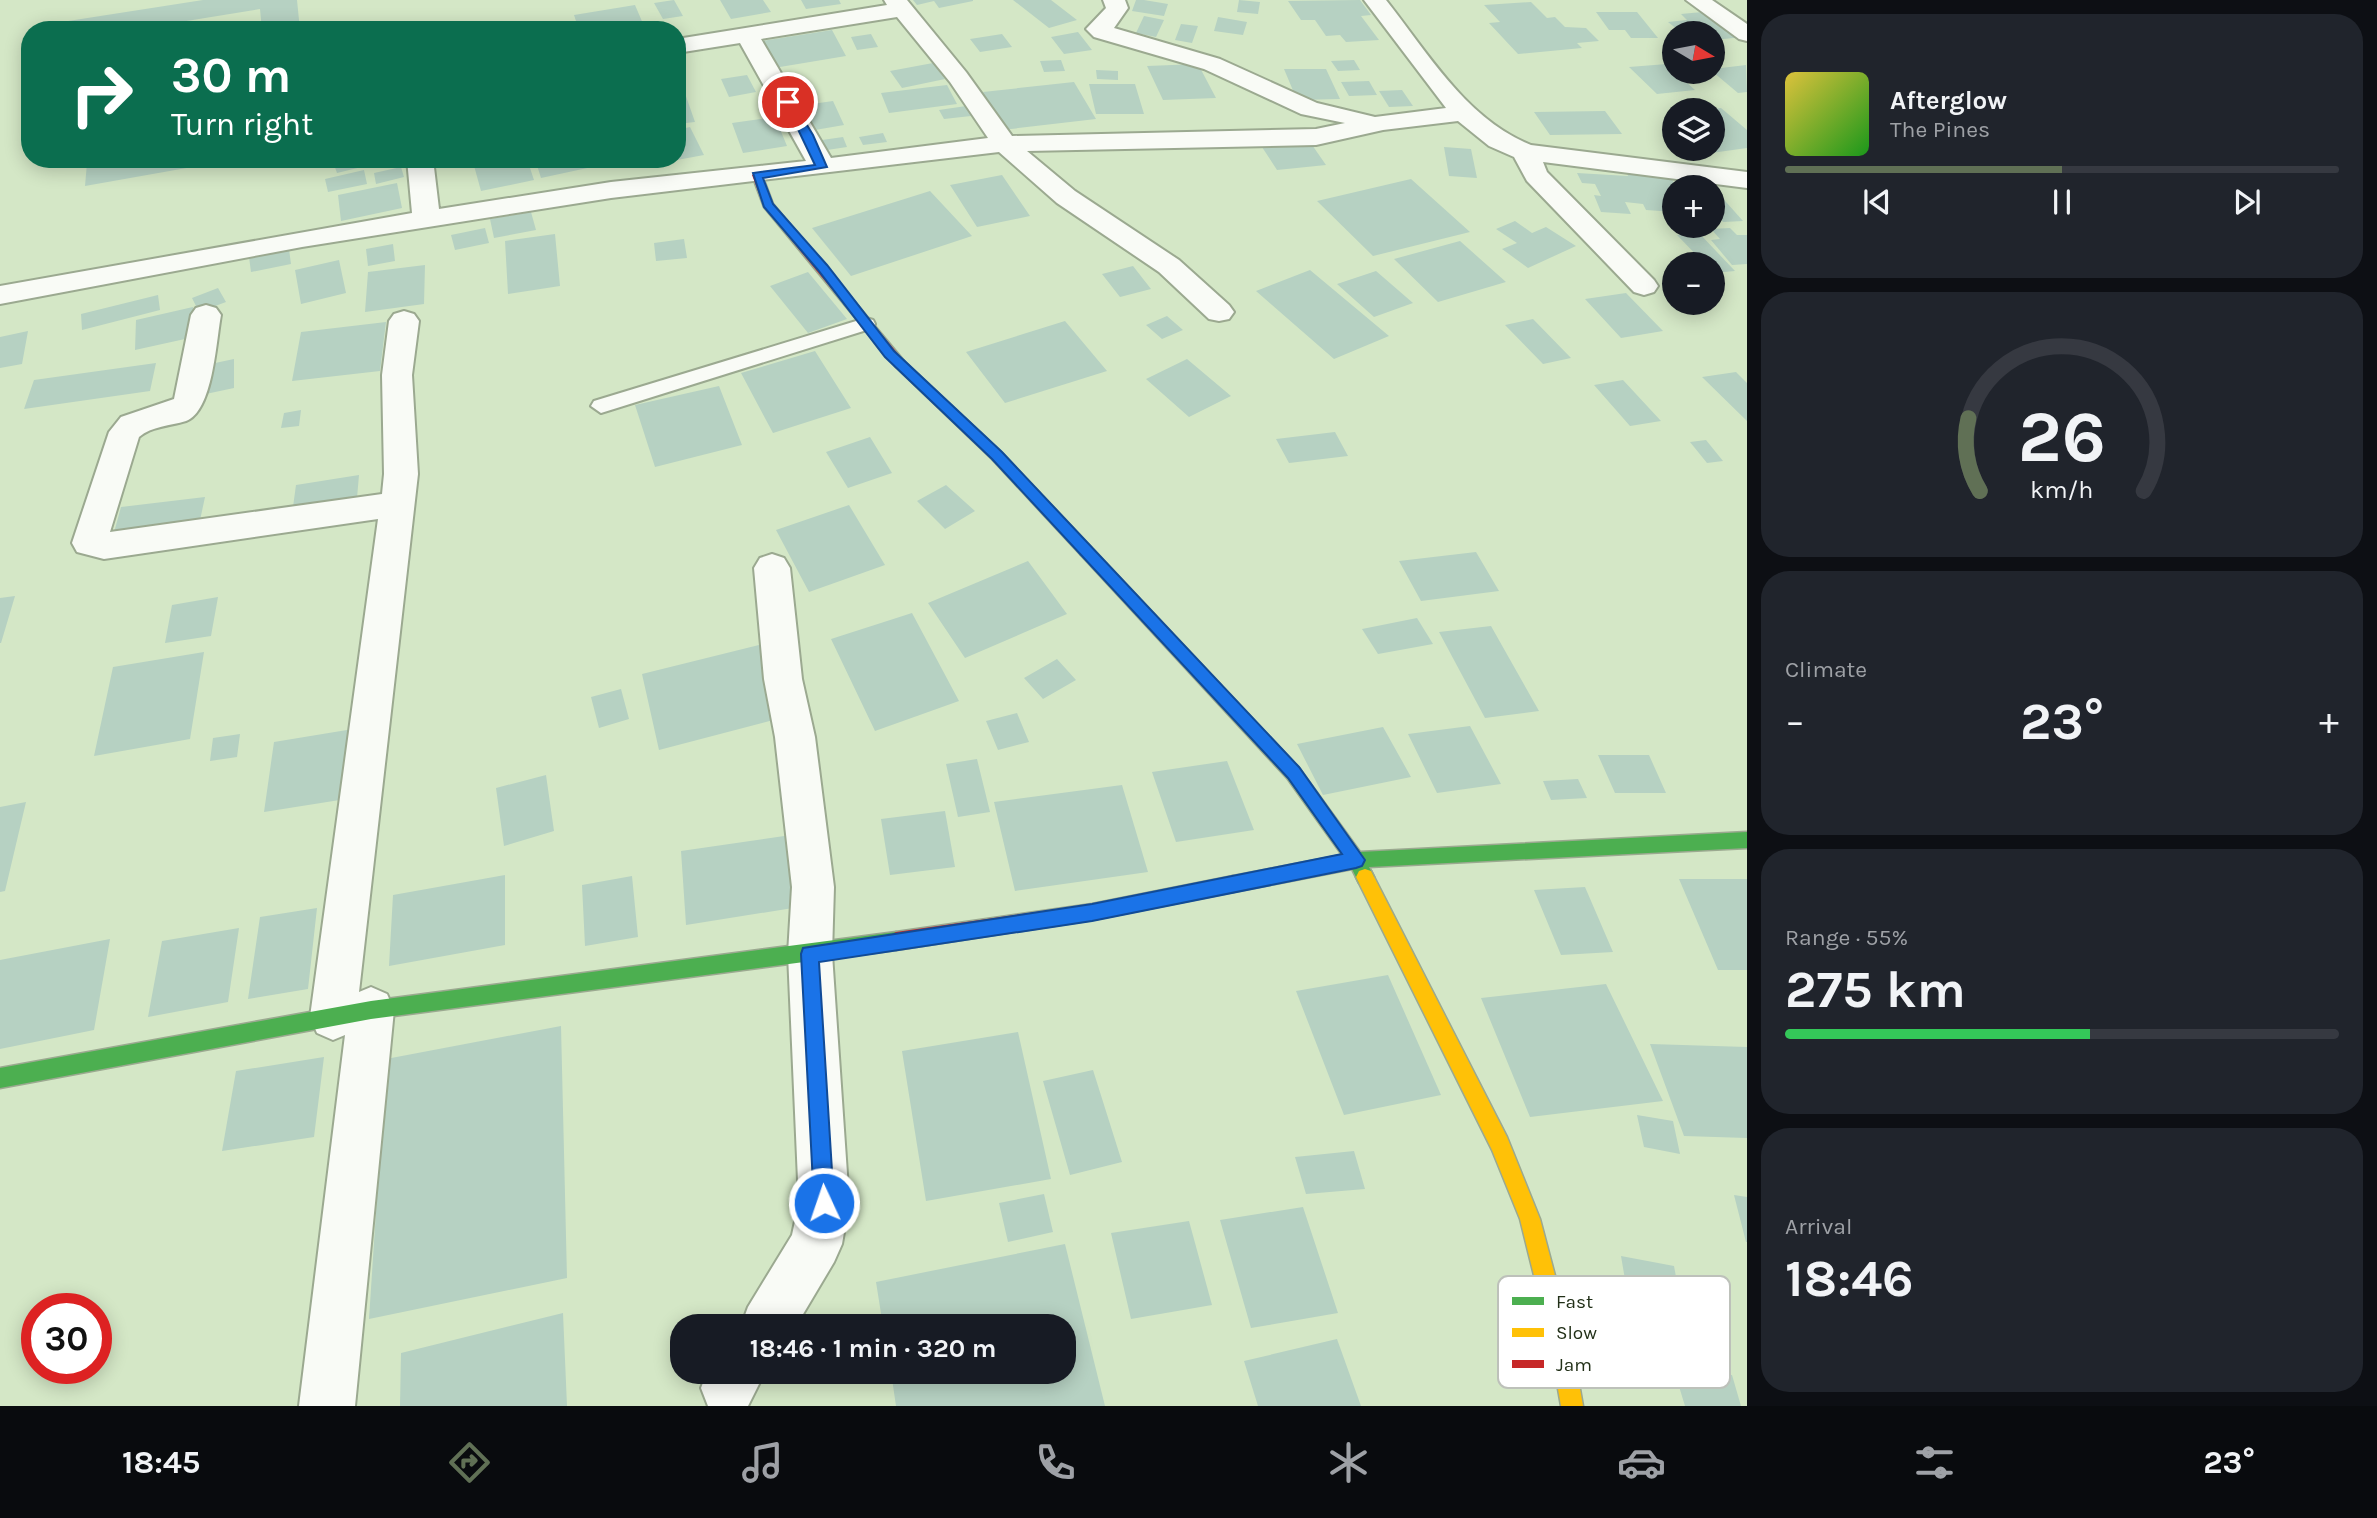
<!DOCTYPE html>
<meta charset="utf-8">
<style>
body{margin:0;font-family:Karla,sans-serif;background:#20242c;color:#f1f3f6;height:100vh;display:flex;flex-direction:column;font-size:26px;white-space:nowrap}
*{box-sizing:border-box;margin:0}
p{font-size:23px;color:#9ea1a6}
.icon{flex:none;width:38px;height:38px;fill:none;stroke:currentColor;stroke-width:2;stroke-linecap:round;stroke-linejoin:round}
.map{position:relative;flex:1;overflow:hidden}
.drawer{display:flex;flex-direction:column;gap:14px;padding:14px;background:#0d0f14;width:630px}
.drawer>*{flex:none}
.hud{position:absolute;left:21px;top:21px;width:665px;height:147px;border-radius:28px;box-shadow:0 4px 18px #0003;background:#0b6e4f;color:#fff;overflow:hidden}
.needle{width:46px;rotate:100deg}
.tools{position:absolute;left:1662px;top:21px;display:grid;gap:14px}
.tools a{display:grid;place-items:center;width:63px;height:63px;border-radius:50%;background:#171b24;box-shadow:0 4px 18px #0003;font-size:35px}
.speed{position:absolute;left:21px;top:1293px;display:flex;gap:14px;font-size:35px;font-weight:700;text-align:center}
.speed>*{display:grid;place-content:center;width:91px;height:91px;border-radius:50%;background:#171b24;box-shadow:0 4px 18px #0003;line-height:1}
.speed .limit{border:10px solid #d22;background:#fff;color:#111}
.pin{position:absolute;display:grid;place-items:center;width:60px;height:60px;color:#fff;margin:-30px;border:4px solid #fff;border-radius:50%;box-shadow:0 2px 7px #0007}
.me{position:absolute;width:77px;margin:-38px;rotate:357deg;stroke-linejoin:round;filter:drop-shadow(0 0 5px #0008)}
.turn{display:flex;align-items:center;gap:24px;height:147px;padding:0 35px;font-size:32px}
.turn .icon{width:91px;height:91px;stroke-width:2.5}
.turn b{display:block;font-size:49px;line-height:60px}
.big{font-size:52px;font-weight:700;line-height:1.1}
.drawer .tile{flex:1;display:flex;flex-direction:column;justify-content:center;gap:10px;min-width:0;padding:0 24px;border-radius:28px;background:#20242c}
.drawer .dial{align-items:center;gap:0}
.dial svg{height:182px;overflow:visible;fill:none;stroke:#363941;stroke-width:7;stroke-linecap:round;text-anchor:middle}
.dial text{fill:#f1f3f6;stroke:none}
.song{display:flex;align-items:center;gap:21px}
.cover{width:84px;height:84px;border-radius:10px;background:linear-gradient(135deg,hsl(50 70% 55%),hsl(120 70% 35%))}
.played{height:7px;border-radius:4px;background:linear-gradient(90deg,#607055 50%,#363941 50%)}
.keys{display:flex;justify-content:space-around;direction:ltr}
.heat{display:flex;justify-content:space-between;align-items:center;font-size:38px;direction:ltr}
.charge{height:10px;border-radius:5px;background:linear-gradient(90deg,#34c759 55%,#363941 0)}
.trip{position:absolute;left:670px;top:1314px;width:406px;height:70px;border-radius:28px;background:#171b24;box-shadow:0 4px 18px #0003;font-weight:700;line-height:70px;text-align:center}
.dock{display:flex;height:112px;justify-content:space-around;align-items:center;background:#090b0e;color:#9ea1a6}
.dock .icon{width:49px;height:49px}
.dock .current{color:#607055}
.dock b{font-size:32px;color:#f1f3f6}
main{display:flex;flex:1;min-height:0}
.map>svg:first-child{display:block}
.building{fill:#b6d1c2}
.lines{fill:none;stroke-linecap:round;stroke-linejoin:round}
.lane-casing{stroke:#9ba990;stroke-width:4}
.street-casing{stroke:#9ba990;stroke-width:4}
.fast-casing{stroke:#9ba990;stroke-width:3}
.slow-casing{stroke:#9ba990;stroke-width:3}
.jam-casing{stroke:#9ba990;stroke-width:3}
.lane{fill:#f9fbf6;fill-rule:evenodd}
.street{fill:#f9fbf6;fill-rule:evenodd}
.fast{fill:#4caf50;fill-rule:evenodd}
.slow{fill:#ffc107;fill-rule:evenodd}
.jam{fill:#c62828;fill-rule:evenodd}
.route{fill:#1a73e8;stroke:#114b97;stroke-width:2}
.key{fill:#fff;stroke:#bdc1ba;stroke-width:2}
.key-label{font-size:19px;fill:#223018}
</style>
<main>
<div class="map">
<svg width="1747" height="1406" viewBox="0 0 1747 1406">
<rect width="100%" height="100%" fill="#d4e7c6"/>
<path class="building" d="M 203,0 L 297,0 L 300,30 L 262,30 L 260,9 L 131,30 L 48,30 L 49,24 Z
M 674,0 L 683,16 L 663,19 L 654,3 Z
M 720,0 L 763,0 L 771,12 L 731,19 Z
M 801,0 L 839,0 L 841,4 L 806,9 Z
M 913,0 L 973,0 L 973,1 L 939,8 L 934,1 L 917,5 Z
M 1013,0 L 1051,0 L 1077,20 L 1049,28 Z
M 1136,0 L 1144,0 L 1168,4 L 1164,16 L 1132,11 Z
M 1239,0 L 1260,2 L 1258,14 L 1237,12 Z
M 1360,0 L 1371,15 L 1361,16 L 1379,40 L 1346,42 L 1340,35 L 1326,36 L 1315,20 L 1301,20 L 1288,1 Z
M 1531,2 L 1547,18 L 1555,17 L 1565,27 L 1586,28 L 1599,41 L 1577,43 L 1582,48 L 1518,54 L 1489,23 L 1500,22 L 1484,5 Z
M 635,5 L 644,26 L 579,30 L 574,15 Z
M 1713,11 L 1744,37 L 1713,40 L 1713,33 L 1682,33 L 1668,22 L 1687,20 L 1681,14 Z
M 1596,12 L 1637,12 L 1658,38 L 1631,38 L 1625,30 L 1609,30 Z
M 1144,16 L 1164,20 L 1156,37 L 1136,33 Z
M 1218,17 L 1247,22 L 1243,35 L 1214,31 Z
M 1181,24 L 1198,26 L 1192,43 L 1175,40 Z
M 832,30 L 846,56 L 774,68 L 762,41 Z
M 1078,32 L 1092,50 L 1064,54 L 1051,37 Z
M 871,34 L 878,47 L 857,50 L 851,37 Z
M 1002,34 L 1012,47 L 980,52 L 970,39 Z
M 1061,60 L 1065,71 L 1044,72 L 1040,61 Z
M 1354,60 L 1360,70 L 1338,71 L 1331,61 Z
M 933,63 L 945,79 L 902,88 L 890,71 Z
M 1198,64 L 1216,98 L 1163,100 L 1147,66 Z
M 1667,64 L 1675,72 L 1695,90 L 1657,94 L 1629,67 Z
M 1746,65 L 1747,92 L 1738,93 L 1713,72 L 1713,69 Z
M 1284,69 L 1326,69 L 1340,99 L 1297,100 Z
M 1096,70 L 1118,71 L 1118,80 L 1097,79 Z
M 747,75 L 756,92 L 729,97 L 721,79 Z
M 1369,81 L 1377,95 L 1349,96 L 1341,82 Z
M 681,82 L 695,122 L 677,124 L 677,83 Z
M 1074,82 L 1096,119 L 1002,130 L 983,92 Z
M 1089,84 L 1135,84 L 1144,114 L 1096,114 Z
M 947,85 L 957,104 L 889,113 L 881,93 Z
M 1402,90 L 1413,106 L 1389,107 L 1379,91 Z
M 833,101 L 844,125 L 815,130 L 805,105 Z
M 966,106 L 971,116 L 944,119 L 939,110 Z
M 1721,108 L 1747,130 L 1747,148 L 1704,154 L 1698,149 L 1713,149 L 1713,109 Z
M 1605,111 L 1622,134 L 1550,135 L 1534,112 Z
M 775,117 L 787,146 L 743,153 L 732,123 Z
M 690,127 L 704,155 L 677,160 L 677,130 Z
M 883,133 L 887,142 L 863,145 L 859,137 Z
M 843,137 L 847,147 L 827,150 L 822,140 Z
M 1310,142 L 1326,165 L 1277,170 L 1262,147 Z
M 1444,147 L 1471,149 L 1477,178 L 1449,176 Z
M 106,159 L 226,159 L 226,161 L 85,186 L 87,163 Z
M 332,159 L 390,159 L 390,160 L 337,173 Z
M 487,159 L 527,159 L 534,180 L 481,191 L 473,162 Z
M 535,159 L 589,159 L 592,167 L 541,178 Z
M 646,159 L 675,159 L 676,161 L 648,166 Z
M 401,167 L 404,177 L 376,184 L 374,173 Z
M 364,170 L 367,184 L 328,192 L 325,179 Z
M 1626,171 L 1669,174 L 1676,187 L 1675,212 L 1646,210 L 1643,204 L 1625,202 L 1631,214 L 1601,212 L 1594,195 L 1601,196 L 1595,184 L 1582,183 L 1577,173 L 1628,176 Z
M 1002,175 L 1030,216 L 977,227 L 950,185 Z
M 1411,179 L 1470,232 L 1373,256 L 1317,201 Z
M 397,183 L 402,208 L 341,221 L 338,195 Z
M 930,191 L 972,236 L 851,276 L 812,228 Z
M 1713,193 L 1718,193 L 1743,221 L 1723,222 L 1713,211 Z
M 531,212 L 536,230 L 494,238 L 490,219 Z
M 1515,221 L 1532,233 L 1546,227 L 1576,246 L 1528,268 L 1502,249 L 1517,243 L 1496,229 Z
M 485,228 L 489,243 L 455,250 L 451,235 Z
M 1730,228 L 1737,235 L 1747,235 L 1747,264 L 1732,265 L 1711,240 L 1720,239 L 1711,229 Z
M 1698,232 L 1735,271 L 1713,273 L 1713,264 L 1705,264 L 1677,235 Z
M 555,234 L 560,286 L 508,294 L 505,241 Z
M 684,239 L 687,258 L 656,261 L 654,243 Z
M 1460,241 L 1506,282 L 1438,302 L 1394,259 Z
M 393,244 L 395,261 L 368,266 L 366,249 Z
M 289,249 L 291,264 L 251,272 L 249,257 Z
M 339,260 L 346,293 L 301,304 L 295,270 Z
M 425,265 L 424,304 L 365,312 L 368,272 Z
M 1133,266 L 1151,289 L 1120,297 L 1102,274 Z
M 1310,270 L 1389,336 L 1334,359 L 1256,291 Z
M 1376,271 L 1413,303 L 1374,317 L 1337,284 Z
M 808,272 L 847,319 L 808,333 L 770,286 Z
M 218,288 L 226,302 L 199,312 L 192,298 Z
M 1626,293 L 1663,331 L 1621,338 L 1585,299 Z
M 158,295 L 160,310 L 82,330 L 81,314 Z
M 193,307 L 194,337 L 135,350 L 136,320 Z
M 1167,316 L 1183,330 L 1162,339 L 1146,325 Z
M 1533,319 L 1571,358 L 1543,364 L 1505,325 Z
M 1065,321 L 1107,371 L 1005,403 L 966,352 Z
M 386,322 L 380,371 L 292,381 L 301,332 Z
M 28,331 L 22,364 L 0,368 L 0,337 Z
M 815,351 L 851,408 L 773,433 L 741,373 Z
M 234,359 L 234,388 L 201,395 L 201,366 Z
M 1187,359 L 1231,396 L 1189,417 L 1146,379 Z
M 156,363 L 150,391 L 24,409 L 34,380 Z
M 1736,372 L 1747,383 L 1747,421 L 1702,377 Z
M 1623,380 L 1661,421 L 1630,426 L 1594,385 Z
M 719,386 L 742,445 L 655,467 L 635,405 Z
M 301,410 L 299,426 L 281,428 L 284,413 Z
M 1335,432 L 1348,456 L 1289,463 L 1276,439 Z
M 870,437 L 892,473 L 848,488 L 826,452 Z
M 1706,440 L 1723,461 L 1707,463 L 1690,442 Z
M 359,475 L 357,498 L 293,507 L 296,485 Z
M 946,485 L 975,511 L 945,529 L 917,501 Z
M 205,497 L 199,525 L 113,536 L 121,507 Z
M 849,505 L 885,565 L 809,592 L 776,530 Z
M 1476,552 L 1499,591 L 1421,601 L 1399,561 Z
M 1028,561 L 1067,614 L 965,658 L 928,603 Z
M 15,596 L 1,643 L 0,643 L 0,598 Z
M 218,597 L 211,636 L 165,643 L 172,605 Z
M 912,613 L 959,701 L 875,731 L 831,639 Z
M 1417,618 L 1433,644 L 1378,654 L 1362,629 Z
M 1491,626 L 1539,711 L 1485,718 L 1439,632 Z
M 763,644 L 785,717 L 659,750 L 642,674 Z
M 204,652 L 190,739 L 94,756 L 113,667 Z
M 1057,659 L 1076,680 L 1043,699 L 1024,678 Z
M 621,689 L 629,719 L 599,728 L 591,697 Z
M 1017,713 L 1029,742 L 998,750 L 986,721 Z
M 1470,726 L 1501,784 L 1437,793 L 1408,734 Z
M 1383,727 L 1411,777 L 1323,795 L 1297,744 Z
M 353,729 L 346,799 L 264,812 L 274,742 Z
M 240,734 L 237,757 L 210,761 L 213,738 Z
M 1598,755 L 1649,755 L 1666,793 L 1615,793 Z
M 977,759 L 990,812 L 958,817 L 946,764 Z
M 1227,761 L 1254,830 L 1176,842 L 1152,772 Z
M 546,775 L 554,831 L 504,846 L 496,788 Z
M 1578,779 L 1587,798 L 1551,800 L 1543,781 Z
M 1122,785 L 1148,872 L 1015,891 L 994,802 Z
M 26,802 L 5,891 L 0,892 L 0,807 Z
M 945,811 L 955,867 L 890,875 L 881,819 Z
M 791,835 L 799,907 L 686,925 L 681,851 Z
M 505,875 L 505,945 L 389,966 L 393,895 Z
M 632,876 L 638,937 L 585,946 L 582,885 Z
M 1679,879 L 1747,879 L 1747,970 L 1718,970 Z
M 1585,887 L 1613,952 L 1561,955 L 1534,890 Z
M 317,908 L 308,989 L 248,999 L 260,917 Z
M 239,928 L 228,1002 L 148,1017 L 162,941 Z
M 110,939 L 94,1030 L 0,1049 L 0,960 Z
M 1388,975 L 1441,1095 L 1344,1115 L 1296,991 Z
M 1606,984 L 1663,1101 L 1530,1117 L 1481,998 Z
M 561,1026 L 567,1278 L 369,1319 L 386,1059 Z
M 1018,1032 L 1051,1179 L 926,1201 L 902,1051 Z
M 1650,1044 L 1747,1047 L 1747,1138 L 1684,1136 Z
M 324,1057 L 314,1137 L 222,1151 L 236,1071 Z
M 1093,1070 L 1122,1162 L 1070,1175 L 1043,1081 Z
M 1637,1115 L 1673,1121 L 1680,1154 L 1644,1147 Z
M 1354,1151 L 1365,1189 L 1306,1194 L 1295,1157 Z
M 1044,1194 L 1053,1232 L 1008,1242 L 999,1203 Z
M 1734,1195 L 1747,1197 L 1747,1242 L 1746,1242 Z
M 1303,1207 L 1338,1313 L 1251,1328 L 1220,1220 Z
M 1189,1221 L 1212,1305 L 1131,1319 L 1111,1233 Z
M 1065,1244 L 1105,1406 L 896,1406 L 891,1372 L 1064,1372 L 1064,1326 L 883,1326 L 876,1282 Z
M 1621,1256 L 1674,1266 L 1684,1320 L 1630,1309 Z
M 563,1313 L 567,1406 L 400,1406 L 401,1353 Z
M 1337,1339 L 1361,1406 L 1258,1406 L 1244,1361 Z
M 1674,1370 L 1732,1375 L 1741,1406 L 1685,1406 Z"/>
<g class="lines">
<g class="lane-casing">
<path id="lane" d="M 866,318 L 873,320 L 875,324 L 873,328 L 601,413 L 591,406 L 594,401 Z"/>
</g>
<g class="street-casing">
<path id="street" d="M 884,0 L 907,0 L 966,72 L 1012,136 L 1316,129 L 1345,123 L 1301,114 L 1204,69 L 1094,37 L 1086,29 L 1106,8 L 1103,0 L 1125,0 L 1128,8 L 1114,28 L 1220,59 L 1317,103 L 1375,117 L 1446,108 L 1364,0 L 1386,0 C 1428,53 1466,119 1531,145 L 1747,172 L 1747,188 L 1543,162 L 1547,172 L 1654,280 L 1658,286 L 1654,292 L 1644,295 L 1634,292 L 1527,181 L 1514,157 L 1489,146 L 1458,121 L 1383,130 L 1316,145 L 1027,151 L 1075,191 L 1179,260 L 1229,305 L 1234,312 L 1229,319 L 1219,321 L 1209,319 L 1159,272 L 1057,203 L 999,152 L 611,198 L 302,247 L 0,304 L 0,286 L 412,213 L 407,159 L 433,159 L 439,209 L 611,182 L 806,161 L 740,43 L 677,53 L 677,39 L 887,5 ZM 897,17 L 950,82 L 988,138 L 831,158 L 761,39 Z
M 1686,0 L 1712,0 L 1747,24 L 1747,41 L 1739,39 Z
M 206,305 L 216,308 L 221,315 C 216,342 213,411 186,421 C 170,426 152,426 139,437 L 110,532 L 382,494 L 384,474 L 382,375 L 389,321 L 394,314 L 404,311 L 414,314 L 419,321 L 412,375 L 418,474 L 359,992 L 371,987 L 387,994 L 394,1010 L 355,1406 L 299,1406 L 345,1035 L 333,1040 L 317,1033 L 310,1017 L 378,519 L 104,559 L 77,552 L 72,543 L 109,432 L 121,417 L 174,399 L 191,315 L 196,308 Z
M 772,554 L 784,558 L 790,568 L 802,679 L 815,737 L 834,887 L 832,954 L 849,1203 L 842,1244 L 834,1262 L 796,1326 L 741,1326 L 748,1307 L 792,1235 L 799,1203 L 788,954 L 792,887 L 775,737 L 764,679 L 754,568 L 760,558 Z
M 707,1372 L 765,1372 L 748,1406 L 708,1406 L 701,1388 Z"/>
</g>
<g class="fast-casing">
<path id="fast" d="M 1086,546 L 1091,547 L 1299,768 L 1360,852 L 1747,832 L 1747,848 L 1369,867 L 1374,877 L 1371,883 L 1365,885 L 1359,883 L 1352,869 L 1233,892 L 1227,890 L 1224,884 L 1227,878 L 1233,876 L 1342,855 L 1287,778 L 1081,555 L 1079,551 Z
M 896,932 L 902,935 L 905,941 L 902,947 L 896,950 L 371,1019 L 0,1088 L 0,1068 L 371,1001 Z"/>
</g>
<g class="slow-casing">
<path id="slow" d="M 900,360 L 904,361 L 1002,453 L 1091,547 L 1093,551 L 1091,555 L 1081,555 L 992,459 L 896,367 L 894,364 Z
M 1365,869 L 1371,871 L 1507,1137 L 1540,1219 L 1570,1332 L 1583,1406 L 1561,1406 L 1548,1332 L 1520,1219 L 1492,1150 L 1359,883 L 1356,877 L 1359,871 Z"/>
</g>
<g class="jam-casing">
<path id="jam" d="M 757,172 L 762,175 L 773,204 L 904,361 L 904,367 L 896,367 L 764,207 L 752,175 Z
M 1233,876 L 1239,878 L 1242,884 L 1239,890 L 1233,892 L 1092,920 L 896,950 L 890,947 L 887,941 L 890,935 L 896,932 L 1092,904 Z"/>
</g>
<use href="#lane" class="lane"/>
<use href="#street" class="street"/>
<use href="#fast" class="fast"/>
<use href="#slow" class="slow"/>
<use href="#jam" class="jam"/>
</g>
<path class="route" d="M 784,100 L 793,102 L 813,135 L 827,167 L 763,178 L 773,204 L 827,265 L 894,351 L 1002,452 L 1299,767 L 1365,860 L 1362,866 L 1356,868 L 1092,921 L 819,962 L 834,1203 L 831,1211 L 824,1214 L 817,1211 L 814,1203 L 801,954 L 803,948 L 1092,904 L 1342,854 L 1288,778 L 992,459 L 885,357 L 818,270 L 764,207 L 753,173 L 815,165 Z"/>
<rect x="1498" y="1276" width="232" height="112" rx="10" class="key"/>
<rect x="1512" y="1297" width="32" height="8" fill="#4caf50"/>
<rect x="1512" y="1328" width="32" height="9" fill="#ffc107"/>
<rect x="1512" y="1360" width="32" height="8" fill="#c62828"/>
<g class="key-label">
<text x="1556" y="1308">Fast</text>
<text x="1556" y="1339">Slow</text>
<text x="1556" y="1371">Jam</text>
</g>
</svg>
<div class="tools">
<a><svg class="needle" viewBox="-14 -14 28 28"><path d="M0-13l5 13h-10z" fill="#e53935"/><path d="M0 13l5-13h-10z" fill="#9ea1a6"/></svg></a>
<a><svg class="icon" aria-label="layers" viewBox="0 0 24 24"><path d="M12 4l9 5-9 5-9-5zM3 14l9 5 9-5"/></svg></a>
<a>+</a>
<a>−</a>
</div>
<div class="speed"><div class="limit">30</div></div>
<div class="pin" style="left:788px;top:102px;background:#d93025"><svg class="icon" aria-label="arrive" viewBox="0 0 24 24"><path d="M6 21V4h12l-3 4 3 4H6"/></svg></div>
<svg class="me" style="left:824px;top:1203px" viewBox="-20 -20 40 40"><circle r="17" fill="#1a73e8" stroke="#fff" stroke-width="3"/><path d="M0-11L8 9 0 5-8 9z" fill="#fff"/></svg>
<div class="trip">18:46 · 1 min · 320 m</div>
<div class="hud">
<div class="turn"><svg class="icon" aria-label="right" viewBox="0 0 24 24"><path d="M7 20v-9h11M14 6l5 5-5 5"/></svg><div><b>30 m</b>Turn right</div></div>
</div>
</div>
<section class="drawer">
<div class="tile">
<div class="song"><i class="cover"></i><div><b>Afterglow</b><p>The Pines</p></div></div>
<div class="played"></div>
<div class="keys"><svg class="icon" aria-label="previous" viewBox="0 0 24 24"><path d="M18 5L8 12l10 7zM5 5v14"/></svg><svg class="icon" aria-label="pause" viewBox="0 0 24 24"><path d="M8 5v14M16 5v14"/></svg><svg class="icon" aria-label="next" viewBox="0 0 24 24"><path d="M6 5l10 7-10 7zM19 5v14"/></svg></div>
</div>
<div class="tile dial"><svg viewBox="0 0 100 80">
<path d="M14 69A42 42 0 1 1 86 69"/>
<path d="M14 69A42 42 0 0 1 9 37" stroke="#607055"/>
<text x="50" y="56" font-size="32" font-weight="700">26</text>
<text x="50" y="72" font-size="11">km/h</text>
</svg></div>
<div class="tile"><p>Climate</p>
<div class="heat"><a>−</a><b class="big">23°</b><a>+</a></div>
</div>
<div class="tile"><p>Range · 55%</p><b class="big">275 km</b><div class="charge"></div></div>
<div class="tile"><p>Arrival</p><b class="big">18:46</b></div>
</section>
</main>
<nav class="dock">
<b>18:45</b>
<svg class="icon current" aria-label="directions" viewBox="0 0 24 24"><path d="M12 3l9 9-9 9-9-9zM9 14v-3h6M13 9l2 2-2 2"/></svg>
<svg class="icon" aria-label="music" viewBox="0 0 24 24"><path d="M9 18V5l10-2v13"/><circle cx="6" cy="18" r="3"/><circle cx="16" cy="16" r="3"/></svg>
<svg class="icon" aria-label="phone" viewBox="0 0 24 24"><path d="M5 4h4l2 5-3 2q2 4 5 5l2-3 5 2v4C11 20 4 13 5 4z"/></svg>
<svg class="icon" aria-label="climate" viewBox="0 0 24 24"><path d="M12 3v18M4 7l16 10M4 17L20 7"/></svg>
<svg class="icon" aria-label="car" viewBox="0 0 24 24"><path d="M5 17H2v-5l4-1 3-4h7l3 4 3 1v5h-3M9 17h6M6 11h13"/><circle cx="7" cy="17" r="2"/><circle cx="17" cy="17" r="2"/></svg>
<svg class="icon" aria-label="filters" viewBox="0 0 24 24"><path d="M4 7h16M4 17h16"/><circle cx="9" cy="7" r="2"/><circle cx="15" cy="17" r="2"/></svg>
<b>23°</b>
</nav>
